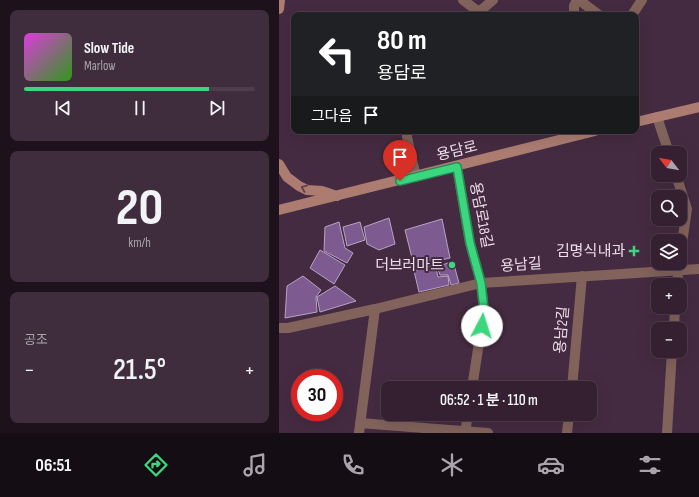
<!DOCTYPE html>
<html lang="ko">
<meta charset="utf-8">
<style>
body{margin:0;font-family:"Sofia Sans Condensed","Noto Sans KR",sans-serif;background:#3f2d3d;color:#f1f3f6;height:100vh;display:flex;flex-direction:column;font-size:15px;white-space:nowrap}
*{box-sizing:border-box;margin:0}
p{font-size:13px;color:#a9a3ab}
.icon{flex:none;width:22px;height:22px;fill:none;stroke:currentColor;stroke-width:2;stroke-linecap:round;stroke-linejoin:round}
.map{position:relative;flex:1;overflow:hidden}
.details{display:flex;flex-direction:column;gap:10px;padding:10px;background:#1d121b;width:279px}
.details>*{flex:none}
.banner{position:absolute;left:12px;top:12px;width:348px;height:122px;border-radius:8px;box-shadow:0 4px 16px #0002,0 0 0 1px #4e3e4d;background:#202124;color:#fff;overflow:hidden}
.needle{width:26px;rotate:301deg}
.controls{position:absolute;left:372px;top:146px;display:grid;gap:8px}
.controls a{display:grid;place-items:center;width:36px;height:36px;border-radius:8px;background:#342031;box-shadow:0 4px 16px #0002,0 0 0 1px #4e3e4d;font-size:20px}
.speed{position:absolute;left:12px;top:369px;display:flex;gap:8px;font-size:20px;font-weight:700;text-align:center}
.speed>*{display:grid;place-content:center;width:52px;height:52px;border-radius:50%;background:#342031;box-shadow:0 4px 16px #0002,0 0 0 1px #4e3e4d;line-height:1}
.speed .limit{border:6px solid #d22;background:#fff;color:#111}
.pin{position:absolute;display:grid;place-items:center;width:34px;height:34px;color:#fff;margin:-41px -17px;border-radius:50% 50% 50% 0;rotate:-45deg;box-shadow:0 0 4px #0007}
.pin .icon{rotate:45deg}
.me{position:absolute;width:44px;margin:-22px;rotate:5deg;stroke-linejoin:round;filter:drop-shadow(0 0 3px #0008)}
.turn{display:flex;align-items:center;gap:14px;height:84px;padding:0 20px;font-size:18px}
.turn .icon{width:52px;height:52px;stroke-width:2.5}
.turn b{display:block;font-size:28px;line-height:34px}
.then{display:flex;align-items:center;height:38px;padding:0 20px;background:#0003;gap:8px;font-size:15px}
.big{font-size:30px;font-weight:600;line-height:1.1}
.details .widget{flex:1;display:flex;flex-direction:column;justify-content:center;gap:6px;min-width:0;padding:0 14px;border-radius:8px;background:#3f2d3d}
.details .dial{align-items:center;gap:0}
.dial b{font-size:52px;line-height:1}
.song{display:flex;align-items:center;gap:12px}
.cover{width:48px;height:48px;border-radius:6px;background:linear-gradient(135deg,hsl(300 70% 55%),hsl(110 70% 35%))}
.played{height:4px;border-radius:2px;background:linear-gradient(90deg,#3bd77f 80%,#4e3e4d 80%)}
.keys{display:flex;justify-content:space-around;direction:ltr}
.heat{display:flex;justify-content:space-between;align-items:center;font-size:22px;direction:ltr}
.trip{position:absolute;left:102px;top:381px;width:216px;height:40px;border-radius:8px;background:#342031;box-shadow:0 4px 16px #0002,0 0 0 1px #4e3e4d;font-weight:600;line-height:40px;text-align:center}
.tabs{display:flex;height:64px;justify-content:space-around;align-items:center;background:#150d14;color:#a9a3ab}
.tabs .icon{width:28px;height:28px}
.tabs .selected{color:#3bd77f}
.tabs b{font-size:18px;color:#f1f3f6}
main{display:flex;flex:1;min-height:0}
.map>svg:first-child{display:block}
.building{fill:#7d5a90;stroke:#b8a3c4}
.lines{fill:none;stroke-linecap:round;stroke-linejoin:round}
.street{stroke:#82635c;stroke-width:10}
.secondary{stroke:#ac7c71;stroke-width:10}
.oneway{stroke:#5a3b4b}
.route-casing{stroke:#268c53;stroke-width:10}
.route{stroke:#3bd77f;stroke-width:7}
.poi-dot{fill:#3bd77f;stroke:#452b41;stroke-width:1.5}
.labels{text-anchor:middle;dominant-baseline:central;stroke-width:4;stroke-linejoin:round;paint-order:stroke}
.street-label{font-size:15px;fill:#eddce9;stroke:#452b41}
.poi-label{font-size:15px;fill:#eddce9;stroke:#452b41;text-anchor:end}
</style>
<main>
<section class="details">
<div class="widget">
<div class="song"><i class="cover"></i><div><b>Slow Tide</b><p>Marlow</p></div></div>
<div class="played"></div>
<div class="keys"><svg class="icon" aria-label="previous" viewBox="0 0 24 24"><path d="M18 5L8 12l10 7zM5 5v14"/></svg><svg class="icon" aria-label="pause" viewBox="0 0 24 24"><path d="M8 5v14M16 5v14"/></svg><svg class="icon" aria-label="next" viewBox="0 0 24 24"><path d="M6 5l10 7-10 7zM19 5v14"/></svg></div>
</div>
<div class="widget dial"><b>20</b><p>km/h</p></div>
<div class="widget"><p>공조</p>
<div class="heat"><a>−</a><b class="big">21.5°</b><a>+</a></div>
</div>
</section>
<div class="map">
<svg width="420" height="433" viewBox="0 0 420 433">
<rect width="100%" height="100%" fill="#452b41"/>
<path class="building" d="M 110,218 L 116,244 L 100,250 L 88,244 L 85,227 Z
M 163,219 L 171,258 L 135,266 L 126,230 Z
M 60,222 L 66,248 L 74,253 L 68,263 L 45,251 L 46,227 Z
M 81,222 L 86,240 L 68,246 L 64,227 Z
M 41,250 L 66,265 L 55,284 L 31,268 Z
M 174,261 L 180,283 L 172,285 L 169,275 L 161,275 L 158,267 Z
M 156,264 L 159,277 L 169,276 L 170,285 L 140,292 L 135,271 Z
M 24,276 L 42,290 L 37,297 L 38,312 L 6,318 L 8,286 Z
M 56,286 L 77,301 L 41,312 L 38,297 Z"/>
<g class="lines">
<path class="street" d="M 184,0 L 200,12
M 300,0 L 320,15
M 199,15 L 200,12 L 214,0
M 295,15 L 295,6 L 298,0
M 353,15 L 363,0
M 378,117 L 390,153
M 128,131 L 128,137 L 137,177
M 178,167 L 191,243 L 202,283 L 205,310 L 193,388
M 397,175 L 408,209 L 401,257
M 398,285 L 400,265
M 0,328 L 9,328 L 96,309 L 202,283 L 420,269
M 395,329 L 396,307
M 293,388 L 303,276
M 81,423 L 209,433
M 80,433 L 96,309
M 186,433 L 189,414
M 288,433 L 290,414
M 388,433 L 393,351"/>
<path class="secondary" d="M 0,9 L 1,0
M 357,122 L 420,107
M 0,164 L 8,177 L 20,186 L 28,190 L 43,191 L 58,196
M 0,210 L 316,131"/>
</g>
<defs><path id="oneway-chevron" d="M-2-3.5L2.5 0L-2 3.5" fill="none" stroke-width="1.6" stroke-linecap="round" stroke-linejoin="round"/></defs>
<use class="oneway" href="#oneway-chevron" transform="translate(25 188) rotate(-159)"/>
<g class="lines">
<g class="route-casing">
<path id="route" d="M 121,181 L 178,167 L 191,243 L 202,283 L 205,310 L 203,326"/>
</g>
<use href="#route" class="route"/>
</g>
<g class="poi-dot">
<path d="M353 245h4v4h4v4h-4v4h-4v-4h-4v-4h4z"/>
<circle cx="173" cy="265" r="4"/>
</g>
<g class="labels">
<g class="street-label">
<text transform="translate(178 151) rotate(-14)">용담로</text>
<text transform="translate(202 215) rotate(79)">용담로18길</text>
<text transform="translate(242 265) rotate(-4)">용남길</text>
<text transform="translate(283 330) rotate(-85)">용남2길</text>
</g>
<g class="poi-label">
<text x="346" y="251">김명식내과</text>
<text x="165" y="265">더브러마트</text>
</g>
</g>
</svg>
<div class="controls">
<a><svg class="needle" viewBox="-14 -14 28 28"><path d="M0-13l5 13h-10z" fill="#e53935"/><path d="M0 13l5-13h-10z" fill="#a9a3ab"/></svg></a>
<a><svg class="icon" aria-label="search" viewBox="0 0 24 24"><circle cx="10" cy="10" r="6"/><path d="M15 15l6 6"/></svg></a>
<a><svg class="icon" aria-label="layers" viewBox="0 0 24 24"><path d="M12 4l9 5-9 5-9-5zM3 14l9 5 9-5"/></svg></a>
<a>+</a>
<a>−</a>
</div>
<div class="speed"><div class="limit">30</div></div>
<div class="pin" style="left:121px;top:181px;background:#d93025"><svg class="icon" aria-label="arrive" viewBox="0 0 24 24"><path d="M6 21V4h12l-3 4 3 4H6"/></svg></div>
<svg class="me" style="left:203px;top:326px" viewBox="-20 -20 40 40"><circle r="19" fill="#fff"/><path d="M0-13L10 11 0 6-10 11z" fill="#3bd77f"/></svg>
<div class="trip">06:52 · 1 분 · 110 m</div>
<div class="banner">
<div class="turn"><svg class="icon" aria-label="left" viewBox="0 0 24 24"><path d="M17 20v-9H6M10 6l-5 5 5 5"/></svg><div><b>80 m</b>용담로</div></div>
<div class="then">그다음<svg class="icon" aria-label="arrive" viewBox="0 0 24 24"><path d="M6 21V4h12l-3 4 3 4H6"/></svg></div>
</div>
</div>
</main>
<nav class="tabs">
<b>06:51</b>
<svg class="icon selected" aria-label="directions" viewBox="0 0 24 24"><path d="M12 3l9 9-9 9-9-9zM9 14v-3h6M13 9l2 2-2 2"/></svg>
<svg class="icon" aria-label="music" viewBox="0 0 24 24"><path d="M9 18V5l10-2v13"/><circle cx="6" cy="18" r="3"/><circle cx="16" cy="16" r="3"/></svg>
<svg class="icon" aria-label="phone" viewBox="0 0 24 24"><path d="M5 4h4l2 5-3 2q2 4 5 5l2-3 5 2v4C11 20 4 13 5 4z"/></svg>
<svg class="icon" aria-label="climate" viewBox="0 0 24 24"><path d="M12 3v18M4 7l16 10M4 17L20 7"/></svg>
<svg class="icon" aria-label="car" viewBox="0 0 24 24"><path d="M5 17H2v-5l4-1 3-4h7l3 4 3 1v5h-3M9 17h6M6 11h13"/><circle cx="7" cy="17" r="2"/><circle cx="17" cy="17" r="2"/></svg>
<svg class="icon" aria-label="filters" viewBox="0 0 24 24"><path d="M4 7h16M4 17h16"/><circle cx="9" cy="7" r="2"/><circle cx="15" cy="17" r="2"/></svg>
</nav>
